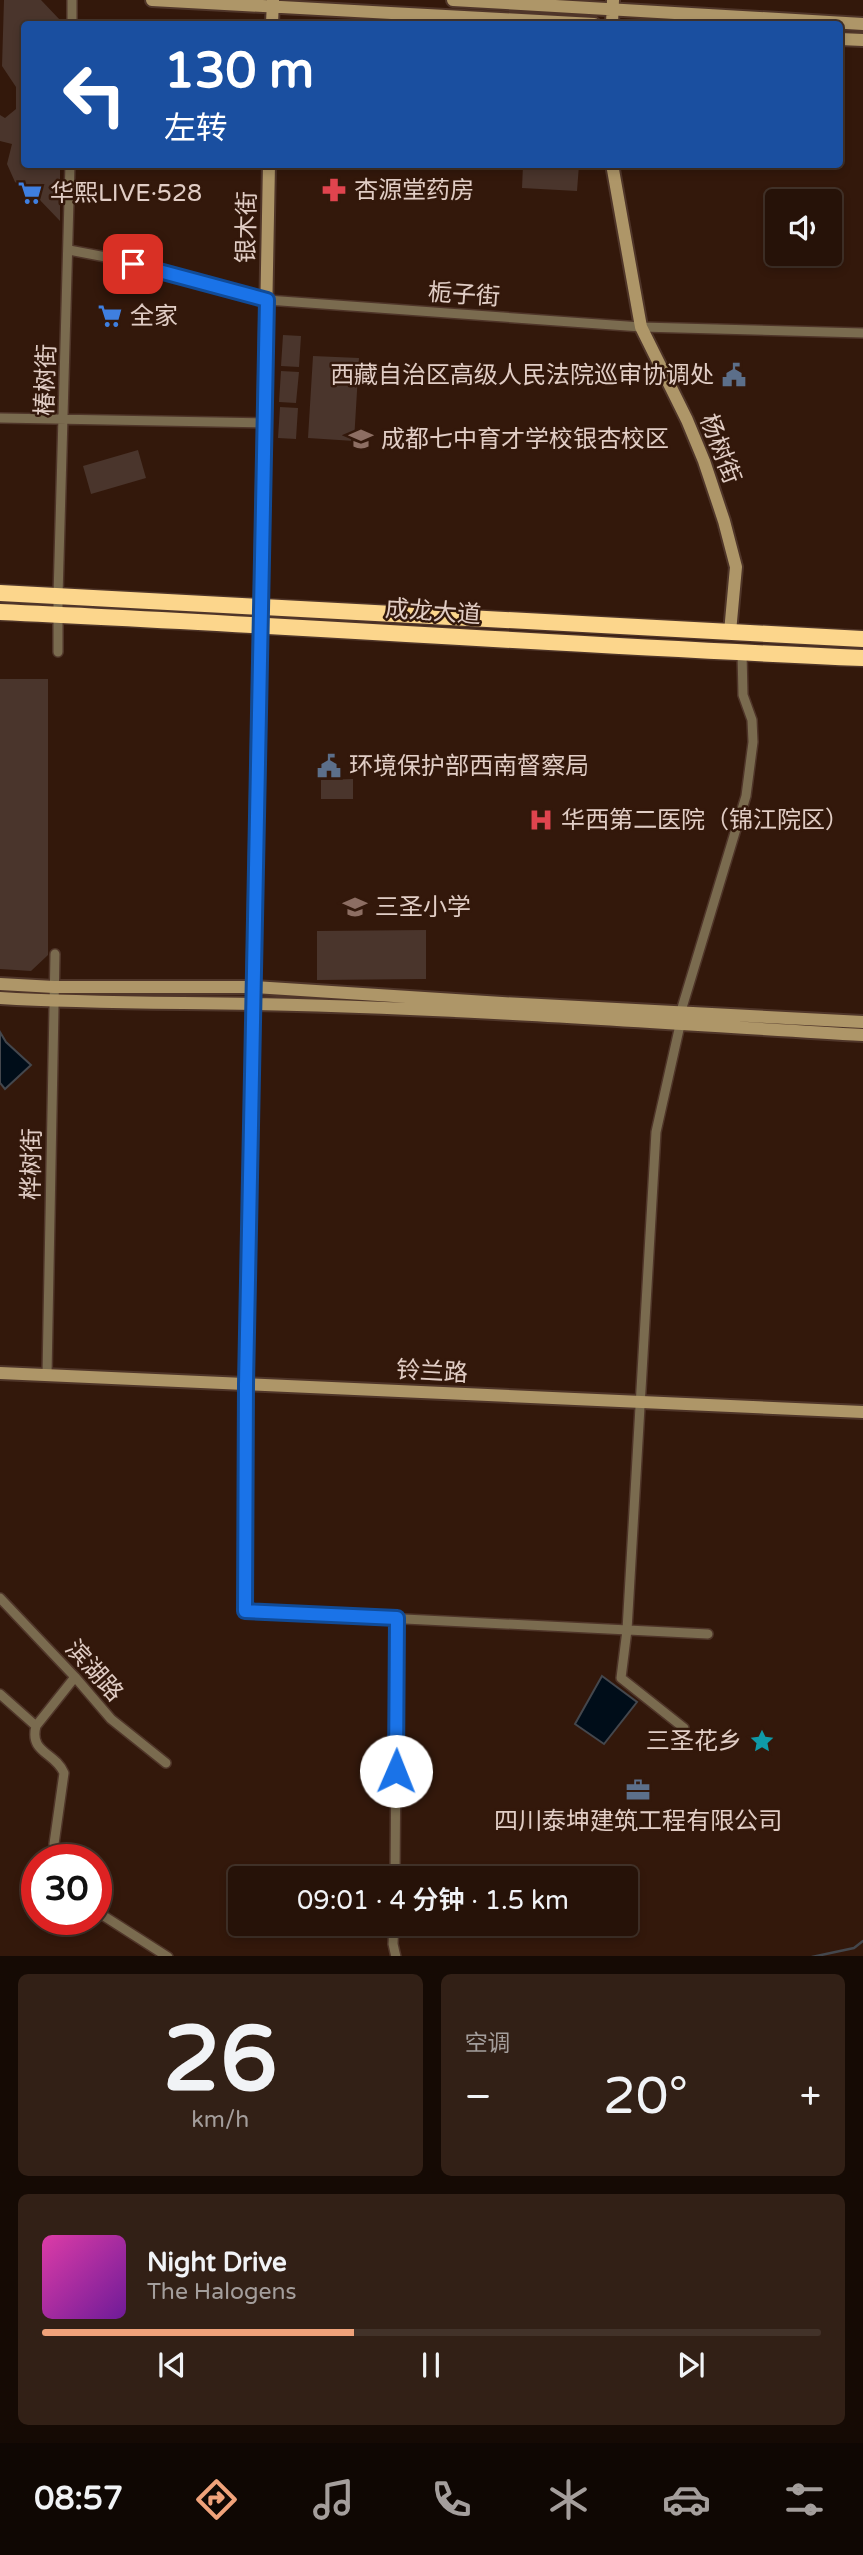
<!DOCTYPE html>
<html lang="zh">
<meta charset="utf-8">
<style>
body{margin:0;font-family:"Varela Round","Noto Sans SC",sans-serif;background:#322016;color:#f1f3f6;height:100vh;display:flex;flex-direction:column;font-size:26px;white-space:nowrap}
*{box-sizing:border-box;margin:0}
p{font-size:23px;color:#a49e9c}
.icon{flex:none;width:38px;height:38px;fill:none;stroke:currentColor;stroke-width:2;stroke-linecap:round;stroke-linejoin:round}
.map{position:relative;height:1956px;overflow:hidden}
.side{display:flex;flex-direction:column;gap:18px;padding:18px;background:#150a04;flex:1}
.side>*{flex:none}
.banner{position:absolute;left:21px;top:21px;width:822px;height:147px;border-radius:7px;box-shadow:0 4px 10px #0003,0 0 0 2px #423229;background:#1a4fa0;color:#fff;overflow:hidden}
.controls{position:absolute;left:765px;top:189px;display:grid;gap:14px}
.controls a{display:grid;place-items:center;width:77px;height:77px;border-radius:7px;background:#261208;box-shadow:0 4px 10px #0003,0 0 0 2px #423229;font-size:35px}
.speed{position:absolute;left:21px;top:1844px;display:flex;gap:14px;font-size:35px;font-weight:700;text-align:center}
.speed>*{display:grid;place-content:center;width:91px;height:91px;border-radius:50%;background:#261208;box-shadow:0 4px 10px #0003,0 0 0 2px #423229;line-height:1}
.speed .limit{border:10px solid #d22;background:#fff;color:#111}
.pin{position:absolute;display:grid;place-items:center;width:60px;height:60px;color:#fff;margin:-30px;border-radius:14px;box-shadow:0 4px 10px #0006}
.me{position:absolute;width:77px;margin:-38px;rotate:1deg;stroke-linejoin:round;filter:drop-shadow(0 0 5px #0008)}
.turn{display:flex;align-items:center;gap:24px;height:147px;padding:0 28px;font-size:32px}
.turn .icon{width:91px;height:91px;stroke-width:2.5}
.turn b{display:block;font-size:49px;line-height:60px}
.big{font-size:52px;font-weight:600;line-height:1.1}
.side .widget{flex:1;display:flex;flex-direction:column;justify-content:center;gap:10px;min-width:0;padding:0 24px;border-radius:10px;background:#322016}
.side .dial{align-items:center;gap:0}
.dial b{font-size:91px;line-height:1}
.song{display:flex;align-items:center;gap:21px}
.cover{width:84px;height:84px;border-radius:10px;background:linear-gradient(135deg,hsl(320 70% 55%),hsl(280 70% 35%))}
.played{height:7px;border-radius:4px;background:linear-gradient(90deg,#f0a27a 40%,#423229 40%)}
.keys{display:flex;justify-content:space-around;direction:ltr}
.heat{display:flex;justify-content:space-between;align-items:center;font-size:38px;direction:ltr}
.side .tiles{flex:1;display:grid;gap:18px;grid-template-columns:1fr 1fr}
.widget:last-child{grid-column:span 2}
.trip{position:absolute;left:228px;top:1866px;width:410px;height:70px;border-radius:7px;background:#261208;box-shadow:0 4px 10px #0003,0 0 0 2px #423229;font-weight:600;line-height:70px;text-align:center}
.dock{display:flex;height:112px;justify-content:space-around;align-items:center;background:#0f0703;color:#a49e9c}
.dock .icon{width:49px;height:49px}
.dock .selected{color:#f0a27a}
.dock b{font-size:32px;color:#f1f3f6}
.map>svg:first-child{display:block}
.green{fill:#4a352c}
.water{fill:#000d19;stroke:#44474d;stroke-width:2}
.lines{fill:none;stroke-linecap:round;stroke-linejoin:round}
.stream{stroke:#44474d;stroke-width:2.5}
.street-casing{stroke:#4f3529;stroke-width:12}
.secondary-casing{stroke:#4f3529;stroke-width:16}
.highway-casing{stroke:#4f3529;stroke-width:19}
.street{stroke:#7a6b4f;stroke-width:9}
.secondary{stroke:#ae9668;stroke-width:12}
.highway{stroke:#fcd68c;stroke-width:16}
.route-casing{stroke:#114b97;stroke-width:18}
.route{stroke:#1a73e8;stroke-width:12}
.labels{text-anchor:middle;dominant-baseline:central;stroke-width:5;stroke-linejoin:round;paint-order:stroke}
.poi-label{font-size:24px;fill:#e1cdc5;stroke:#33180b;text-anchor:start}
.street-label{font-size:24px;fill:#e1cdc5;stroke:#33180b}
</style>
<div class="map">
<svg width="863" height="1957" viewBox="0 0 863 1957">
<rect width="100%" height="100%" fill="#33180b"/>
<path class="green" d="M 4,0 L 41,0 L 60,20 L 60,24 L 24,24 L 24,164 L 60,165 L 60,221 L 36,196 L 15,182 L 7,164 L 12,144 L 0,141 L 0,115 L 5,118 L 16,109 L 16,87 L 2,66 Z
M 523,165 L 579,165 L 577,191 L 522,188 Z
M 283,335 L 301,336 L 299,367 L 281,366 Z
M 313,356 L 359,358 L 354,441 L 308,438 Z
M 281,371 L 299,372 L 296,403 L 279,402 Z
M 280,407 L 298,408 L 296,439 L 278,438 Z
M 138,450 L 146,478 L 91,494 L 83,466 Z
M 0,679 L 48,679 L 48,955 L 31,971 L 0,969 Z
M 353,779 L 353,799 L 321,799 L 321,780 Z
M 426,930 L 426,979 L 317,980 L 317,931 Z"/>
<path class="water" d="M 0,1032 L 6,1042 L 31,1065 L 5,1089 L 0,1083 Z
M 602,1676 L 637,1702 L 604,1744 L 575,1724 Z"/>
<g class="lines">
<path class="stream" d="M 812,1957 L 854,1948 L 863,1941"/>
<g class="street-casing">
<path id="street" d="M 72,24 L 72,0
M 69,250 L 111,258 L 267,300 L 641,327 L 863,333
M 0,418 L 264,423
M 58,652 L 58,596 L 70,164
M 253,1004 L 246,1384 L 245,1611 L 708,1634
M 47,1375 L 55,954
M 0,1598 L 75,1677 L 111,1719 L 166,1763
M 0,1694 L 36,1726 C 29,1753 55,1752 64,1773 L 54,1844 L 66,1860
M 36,1726 L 75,1677
M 684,1728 L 621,1678 L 627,1630 L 656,1132 L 680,1025 L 681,1011 L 746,796 L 753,742 L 752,720 L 743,695 L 742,653
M 395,1878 L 397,1618
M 96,1911 L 168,1957
M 394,1923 L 393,1944 L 396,1957"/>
</g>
<g class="secondary-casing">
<path id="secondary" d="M 152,0 L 594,24
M 453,0 L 863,24
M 272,24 L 273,0
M 612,24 L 613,0
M 840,39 L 863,40
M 612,164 L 641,327 L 687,420 L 704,461 L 724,521 L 736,567 L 730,632
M 0,984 L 54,987 L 254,987 L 502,1003 L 863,1022
M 253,994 L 269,164
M 0,998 C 99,1004 198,1002 297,1005 C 486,1010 674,1024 863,1035
M 0,1373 L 863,1412"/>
</g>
<g class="highway-casing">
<path id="highway" d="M 0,593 L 863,639
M 0,612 C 288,625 575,646 863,658"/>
</g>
<use href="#street" class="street"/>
<use href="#secondary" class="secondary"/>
<use href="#highway" class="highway"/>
</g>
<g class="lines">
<g class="route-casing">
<path id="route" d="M 133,264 L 267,300 L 246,1384 L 245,1611 L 397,1618 L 396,1771"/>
</g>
<use href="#route" class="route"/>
</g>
<defs>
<g id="pharmacy-bare" transform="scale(1.89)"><path d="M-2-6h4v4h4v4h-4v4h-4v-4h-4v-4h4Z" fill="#e0444e" stroke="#33180b" stroke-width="2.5" paint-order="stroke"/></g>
<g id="supermarket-bare" transform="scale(1.89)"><path d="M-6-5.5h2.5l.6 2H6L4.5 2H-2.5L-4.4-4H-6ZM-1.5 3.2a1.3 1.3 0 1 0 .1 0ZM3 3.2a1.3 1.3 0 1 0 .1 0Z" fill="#3f7fe0" stroke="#33180b" stroke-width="2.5" paint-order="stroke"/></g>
<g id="civic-bare" transform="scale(1.89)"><path d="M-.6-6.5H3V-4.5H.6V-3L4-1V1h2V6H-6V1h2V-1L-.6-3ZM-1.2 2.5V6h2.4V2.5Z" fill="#5c6f8a" stroke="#33180b" stroke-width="2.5" paint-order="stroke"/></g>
<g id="school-bare" transform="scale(1.89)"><path d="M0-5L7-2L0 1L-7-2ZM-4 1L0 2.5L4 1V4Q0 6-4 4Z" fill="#8d6e63" stroke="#33180b" stroke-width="2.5" paint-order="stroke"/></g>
<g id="hospital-bare" transform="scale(1.89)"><path d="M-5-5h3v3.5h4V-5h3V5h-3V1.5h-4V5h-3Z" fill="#e0444e" stroke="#33180b" stroke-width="2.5" paint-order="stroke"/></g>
<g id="sight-bare" transform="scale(1.89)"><path d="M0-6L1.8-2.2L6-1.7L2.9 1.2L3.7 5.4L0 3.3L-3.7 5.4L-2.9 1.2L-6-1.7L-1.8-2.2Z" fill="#0f9aa8" stroke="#33180b" stroke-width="2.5" paint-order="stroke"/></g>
<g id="office-bare" transform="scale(1.89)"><path d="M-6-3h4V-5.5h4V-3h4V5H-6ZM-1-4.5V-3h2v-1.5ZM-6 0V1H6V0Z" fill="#5c6f8a" stroke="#33180b" stroke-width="2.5" paint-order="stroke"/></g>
</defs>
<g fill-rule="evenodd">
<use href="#pharmacy-bare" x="334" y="190"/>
<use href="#supermarket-bare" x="30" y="193"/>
<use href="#supermarket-bare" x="110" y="316"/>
<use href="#civic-bare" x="734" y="375"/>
<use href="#school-bare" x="361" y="439"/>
<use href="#civic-bare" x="329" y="766"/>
<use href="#hospital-bare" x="541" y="820"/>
<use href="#school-bare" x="355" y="907"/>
<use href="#sight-bare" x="762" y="1741"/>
<use href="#office-bare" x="638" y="1790"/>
</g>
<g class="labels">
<g class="poi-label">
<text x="354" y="190">杏源堂药房</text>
<text x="50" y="193">华熙LIVE·528</text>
<text x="130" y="316">全家</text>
<text x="714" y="375" text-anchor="end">西藏自治区高级人民法院巡审协调处</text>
<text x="381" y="439">成都七中育才学校银杏校区</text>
<text x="349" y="766">环境保护部西南督察局</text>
<text x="561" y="820">华西第二医院（锦江院区）</text>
<text x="375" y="907">三圣小学</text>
<text x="742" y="1741" text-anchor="end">三圣花乡</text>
<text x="638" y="1821" text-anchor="middle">四川泰坤建筑工程有限公司</text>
</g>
<g class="street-label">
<text transform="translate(247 227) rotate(-89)">银木街</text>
<text transform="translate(464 295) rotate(4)">栀子街</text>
<text transform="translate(46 380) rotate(-88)">椿树街</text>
<text transform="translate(720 449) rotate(69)">杨树街</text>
<text transform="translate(433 612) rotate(4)">成龙大道</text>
<text transform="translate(32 1164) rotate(-89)">桦树街</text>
<text transform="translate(432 1372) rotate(3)">铃兰路</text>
<text transform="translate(94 1671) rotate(48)">滨湖路</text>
</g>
</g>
</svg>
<div class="controls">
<a><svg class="icon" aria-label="sound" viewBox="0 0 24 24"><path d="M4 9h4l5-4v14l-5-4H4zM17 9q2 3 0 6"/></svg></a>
</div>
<div class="speed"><div class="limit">30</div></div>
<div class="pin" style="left:133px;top:264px;background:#d93025"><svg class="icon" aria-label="arrive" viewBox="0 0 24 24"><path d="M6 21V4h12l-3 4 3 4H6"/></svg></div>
<svg class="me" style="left:396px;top:1771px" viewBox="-20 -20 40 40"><circle r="19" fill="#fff"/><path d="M0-13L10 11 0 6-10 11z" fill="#1a73e8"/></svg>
<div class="trip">09:01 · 4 分钟 · 1.5 km</div>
<div class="banner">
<div class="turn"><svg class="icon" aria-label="left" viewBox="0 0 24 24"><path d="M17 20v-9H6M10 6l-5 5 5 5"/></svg><div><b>130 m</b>左转</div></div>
</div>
</div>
<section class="side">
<div class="tiles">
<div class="widget dial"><b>26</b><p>km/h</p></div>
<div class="widget"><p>空调</p>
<div class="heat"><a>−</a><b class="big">20°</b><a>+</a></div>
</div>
<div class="widget">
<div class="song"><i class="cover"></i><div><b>Night Drive</b><p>The Halogens</p></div></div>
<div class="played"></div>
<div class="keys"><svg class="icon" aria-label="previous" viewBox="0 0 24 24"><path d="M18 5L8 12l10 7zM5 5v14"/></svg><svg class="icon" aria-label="pause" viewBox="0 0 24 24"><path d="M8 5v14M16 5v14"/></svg><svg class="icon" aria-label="next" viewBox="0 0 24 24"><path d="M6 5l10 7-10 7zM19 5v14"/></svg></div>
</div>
</div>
</section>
<nav class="dock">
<b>08:57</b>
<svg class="icon selected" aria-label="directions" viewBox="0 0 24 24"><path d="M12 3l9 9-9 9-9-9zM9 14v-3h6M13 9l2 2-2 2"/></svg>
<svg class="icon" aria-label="music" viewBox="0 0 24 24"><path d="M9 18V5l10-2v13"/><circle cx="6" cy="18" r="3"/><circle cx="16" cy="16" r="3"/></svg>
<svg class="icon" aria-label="phone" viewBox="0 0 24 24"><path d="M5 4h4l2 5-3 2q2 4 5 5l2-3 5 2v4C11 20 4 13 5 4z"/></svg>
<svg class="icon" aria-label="climate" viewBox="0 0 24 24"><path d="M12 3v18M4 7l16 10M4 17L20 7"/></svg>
<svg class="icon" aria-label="car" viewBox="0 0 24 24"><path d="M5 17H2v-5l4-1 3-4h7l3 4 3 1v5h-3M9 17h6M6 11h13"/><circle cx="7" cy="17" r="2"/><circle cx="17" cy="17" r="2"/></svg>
<svg class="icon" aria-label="filters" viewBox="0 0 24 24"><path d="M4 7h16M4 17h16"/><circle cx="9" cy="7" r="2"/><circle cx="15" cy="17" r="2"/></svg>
</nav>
